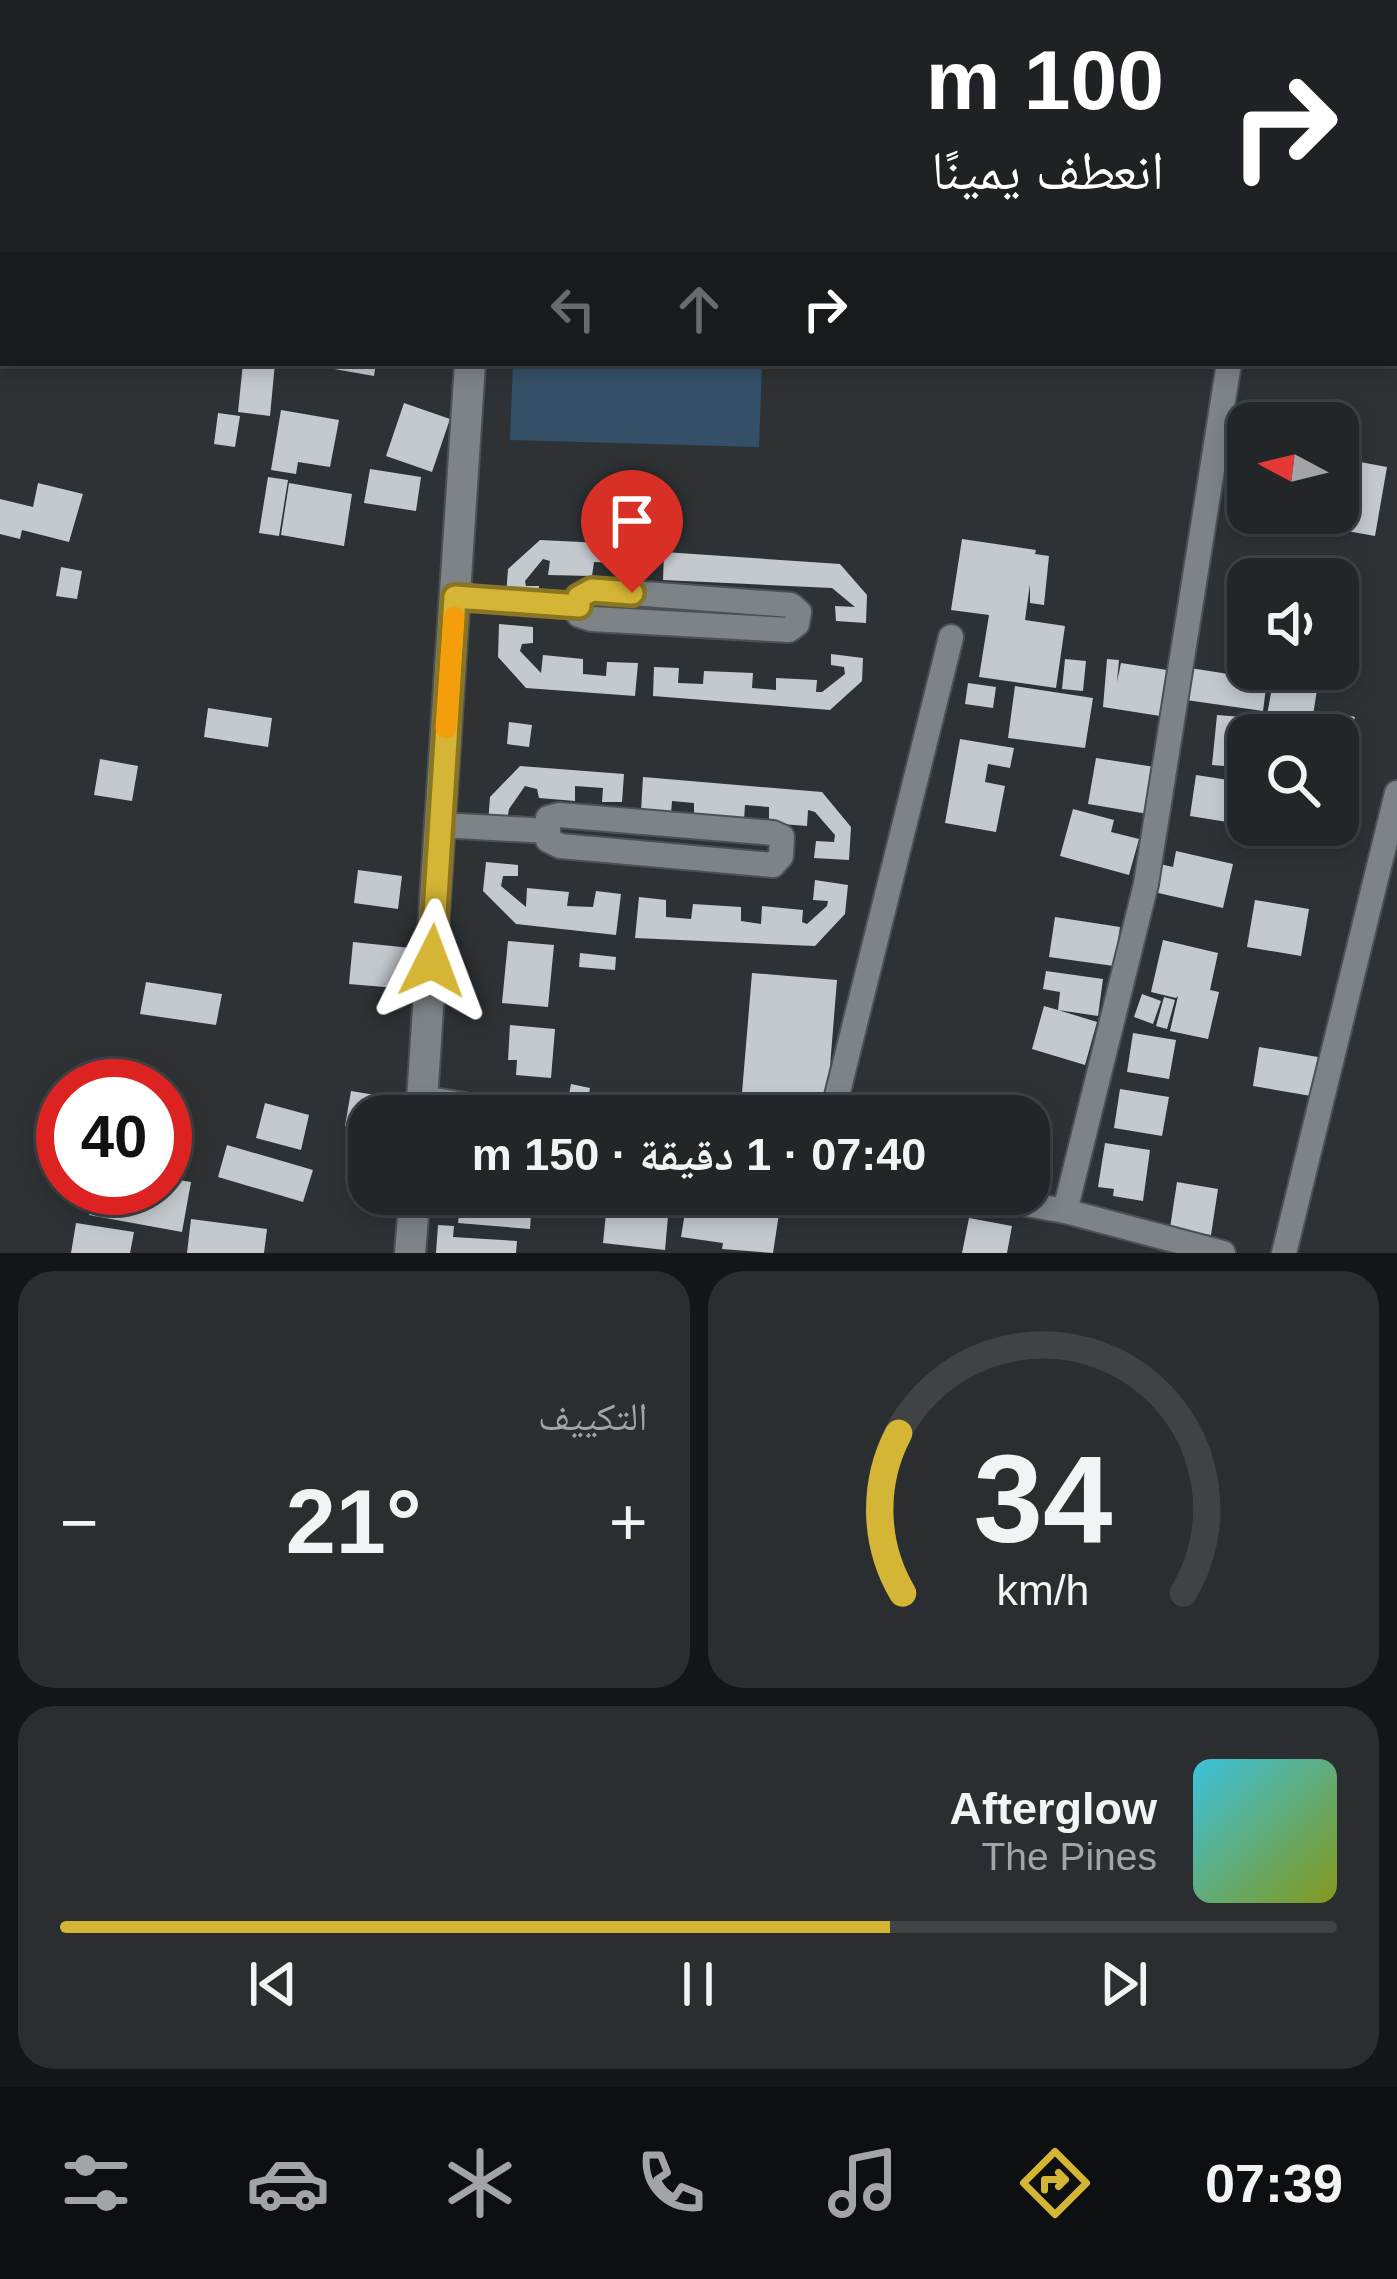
<!DOCTYPE html>
<html lang="ar">
<meta charset="utf-8">
<style>
body{margin:0;font-family:Helvetica,"Noto Naskh Arabic",sans-serif;background:#2a2e30;color:#f1f3f6;direction:rtl;height:100vh;display:flex;flex-direction:column;font-size:45px;white-space:nowrap}
*{box-sizing:border-box;margin:0}
p{font-size:39px;color:#a2a5a8}
.icon{flex:none;width:66px;height:66px;fill:none;stroke:currentColor;stroke-width:2;stroke-linecap:round;stroke-linejoin:round}
.map{position:relative;height:1253px;overflow:hidden;direction:ltr}
.side{display:flex;flex-direction:column;gap:18px;padding:18px;background:#131516;flex:1}
.side>*{flex:none}
.hud{position:absolute;left:0px;top:0px;width:1398px;height:366px;box-shadow:0 6px 18px #0003,0 0 0 3px #3f4345;direction:rtl;background:#202124;color:#fff;overflow:hidden}
.needle{width:78px;rotate:277deg}
.buttons{position:absolute;left:1227px;top:402px;display:grid;gap:24px}
.buttons a{display:grid;place-items:center;width:132px;height:132px;border-radius:24px;background:#222628;box-shadow:0 6px 18px #0003,0 0 0 3px #3f4345;font-size:60px}
.speed{position:absolute;left:36px;top:1059px;display:flex;gap:24px;font-size:60px;font-weight:700;text-align:center}
.speed>*{display:grid;place-content:center;width:156px;height:156px;border-radius:50%;background:#222628;box-shadow:0 6px 18px #0003,0 0 0 3px #3f4345;line-height:1}
.speed .limit{border:18px solid #d22;background:#fff;color:#111}
.pin{position:absolute;display:grid;place-items:center;width:102px;height:102px;color:#fff;margin:-123px -51px;border-radius:50% 50% 50% 0;rotate:-45deg;box-shadow:0 0 12px #0007}
.pin .icon{rotate:45deg}
.me{position:absolute;width:132px;margin:-66px;rotate:3deg;stroke-linejoin:round;filter:drop-shadow(0 0 9px #0008)}
.turn{display:flex;align-items:center;gap:42px;height:252px;padding:0 36px;font-size:54px}
.turn .icon{width:156px;height:156px;stroke-width:2.5}
.turn b{display:block;font-size:84px;line-height:102px}
.lanes{display:flex;align-items:center;height:114px;padding:0 36px;background:#0003;justify-content:center;gap:60px;direction:ltr}
.lanes .off{opacity:.35}
.big{font-size:90px;font-weight:800;line-height:1.1}
.side .tile{flex:1;display:flex;flex-direction:column;justify-content:center;gap:18px;min-width:0;padding:0 42px;border-radius:36px;background:#2a2e30}
.side .dial{align-items:center;gap:0}
.dial svg{height:312px;overflow:visible;fill:none;stroke:#3f4345;stroke-width:7;stroke-linecap:round;text-anchor:middle}
.dial text{fill:#f1f3f6;stroke:none}
.song{display:flex;align-items:center;gap:36px}
.cover{width:144px;height:144px;border-radius:18px;background:linear-gradient(135deg,hsl(190 70% 55%),hsl(70 70% 35%))}
.played{height:12px;border-radius:6px;background:linear-gradient(90deg,#d5b535 65%,#3f4345 65%)}
.keys{display:flex;justify-content:space-around;direction:ltr}
.heat{display:flex;justify-content:space-between;align-items:center;font-size:66px;direction:ltr}
.side .tiles{flex:1;display:grid;gap:18px;grid-template-columns:1fr 1fr}
.tile:last-child{grid-column:span 2}
.trip{position:absolute;left:348px;top:1095px;width:702px;height:120px;border-radius:36px;background:#222628;box-shadow:0 6px 18px #0003,0 0 0 3px #3f4345;font-weight:800;line-height:120px;text-align:center;direction:rtl}
.tab-bar{display:flex;height:192px;justify-content:space-around;align-items:center;background:#0e0f10;color:#a2a5a8}
.tab-bar .icon{width:84px;height:84px}
.tab-bar .current{color:#d5b535}
.tab-bar b{font-size:54px;color:#f1f3f6}
.map>svg:first-child{display:block}
.green{fill:#345068}
.building{fill:#c4c9cd}
.lines{fill:none;stroke-linecap:round;stroke-linejoin:round}
.street-casing{stroke:#4d5153;stroke-width:28}
.secondary-casing{stroke:#4d5153;stroke-width:34}
.street{stroke:#7e8387;stroke-width:24}
.secondary{stroke:#7e8387;stroke-width:30}
.route-casing{stroke:#8a7622;stroke-width:30}
.route{stroke:#d5b535;stroke-width:21}
.slow{stroke:#f59e0b;stroke-width:21}
</style>
<div class="map">
<svg width="1397" height="1253" viewBox="0 0 1397 1253">
<rect width="100%" height="100%" fill="#2e3235"/>
<path class="green" d="M 513,363 L 762,363 L 759,447 L 510,440 Z"/>
<path class="building" d="M 243,363 L 275,363 L 270,416 L 238,412 Z
M 335,363 L 376,363 L 374,376 L 334,369 Z
M 404,403 L 450,419 L 432,472 L 386,456 Z
M 281,410 L 339,420 L 330,467 L 298,462 L 296,474 L 271,470 Z
M 218,413 L 240,416 L 235,447 L 214,444 Z
M 1344,459 L 1387,467 L 1375,536 L 1330,528 L 1332,513 L 1338,513 L 1338,491 Z
M 370,469 L 421,477 L 416,511 L 364,503 Z
M 268,477 L 288,480 L 279,536 L 259,533 Z
M 38,483 L 83,494 L 69,542 L 22,530 L 20,539 L 0,534 L 0,499 L 33,507 Z
M 289,483 L 352,494 L 344,546 L 281,535 Z
M 962,539 L 1036,550 L 1035,554 L 1049,556 L 1044,605 L 1030,603 L 1030,584 L 1025,620 L 1065,626 L 1056,688 L 979,677 L 989,615 L 951,610 Z
M 540,540 L 643,545 L 642,580 L 616,578 L 616,563 L 594,562 L 592,576 L 548,575 L 550,561 L 543,559 L 525,581 L 526,586 L 539,586 L 538,599 L 506,596 L 508,569 Z
M 664,552 L 840,564 L 867,595 L 866,623 L 836,621 L 835,606 L 855,607 L 832,588 L 663,580 Z
M 61,567 L 82,571 L 77,599 L 56,596 Z
M 499,624 L 533,627 L 533,643 L 522,644 L 520,651 L 541,673 L 543,655 L 583,659 L 583,674 L 606,676 L 607,662 L 638,663 L 635,696 L 526,688 L 498,657 Z
M 831,654 L 863,658 L 862,681 L 830,710 L 653,696 L 654,667 L 679,668 L 678,683 L 703,684 L 704,671 L 753,673 L 752,688 L 776,690 L 776,678 L 817,680 L 816,692 L 822,692 L 845,674 L 844,667 L 831,665 Z
M 1065,659 L 1086,661 L 1083,691 L 1062,689 Z
M 1107,659 L 1119,660 L 1117,682 L 1121,663 L 1167,670 L 1160,716 L 1103,707 Z
M 1190,668 L 1267,680 L 1263,711 L 1186,700 Z
M 1273,682 L 1317,690 L 1310,734 L 1265,726 Z
M 968,683 L 996,687 L 993,708 L 965,704 Z
M 1015,686 L 1093,698 L 1085,748 L 1008,738 Z
M 208,708 L 272,718 L 268,747 L 204,737 Z
M 1342,714 L 1355,717 L 1347,750 L 1338,748 L 1338,735 L 1313,735 L 1316,721 L 1339,727 Z
M 1217,715 L 1255,718 L 1253,735 L 1248,735 L 1248,768 L 1212,765 Z
M 509,722 L 532,725 L 529,747 L 507,744 Z
M 960,739 L 1014,748 L 1010,768 L 988,764 L 985,782 L 1005,786 L 996,832 L 945,823 Z
M 1096,758 L 1155,767 L 1148,814 L 1088,804 Z
M 100,759 L 138,766 L 132,801 L 94,795 Z
M 520,766 L 624,774 L 622,802 L 602,802 L 603,788 L 575,786 L 575,801 L 539,798 L 537,789 L 525,786 L 509,809 L 508,815 L 523,816 L 522,826 L 488,824 L 490,797 Z
M 1196,775 L 1248,783 L 1246,825 L 1190,816 Z
M 643,777 L 822,792 L 851,827 L 849,860 L 814,858 L 816,841 L 834,842 L 835,835 L 815,812 L 808,810 L 807,826 L 769,823 L 769,807 L 745,805 L 744,820 L 694,816 L 694,803 L 672,801 L 671,813 L 641,811 Z
M 1073,809 L 1114,820 L 1111,832 L 1139,839 L 1129,875 L 1060,856 Z
M 1176,851 L 1233,864 L 1223,908 L 1154,892 L 1160,864 L 1173,867 Z
M 486,862 L 518,865 L 518,876 L 503,876 L 501,886 L 526,907 L 527,888 L 569,892 L 567,906 L 593,907 L 596,891 L 621,894 L 616,935 L 516,924 L 483,891 Z
M 358,870 L 402,876 L 398,909 L 354,903 Z
M 815,880 L 848,885 L 845,914 L 815,946 L 635,938 L 639,897 L 666,900 L 666,917 L 691,919 L 693,904 L 741,907 L 741,921 L 761,924 L 762,906 L 803,910 L 802,922 L 807,924 L 827,906 L 828,901 L 813,900 Z
M 1255,900 L 1309,909 L 1301,956 L 1247,947 Z
M 1055,917 L 1120,927 L 1114,966 L 1049,957 Z
M 1163,940 L 1218,953 L 1210,990 L 1219,992 L 1208,1039 L 1170,1031 L 1178,996 L 1176,998 L 1151,992 Z
M 508,941 L 554,945 L 548,1007 L 502,1003 Z
M 353,942 L 411,948 L 407,989 L 349,984 Z
M 580,953 L 616,957 L 615,970 L 579,967 Z
M 1046,971 L 1103,979 L 1098,1016 L 1058,1010 L 1097,1022 L 1085,1065 L 1032,1049 L 1044,1006 L 1058,1010 L 1060,992 L 1043,989 Z
M 752,973 L 837,980 L 826,1116 L 749,1116 L 751,1094 L 742,1093 Z
M 146,982 L 222,994 L 216,1025 L 140,1014 Z
M 1142,994 L 1161,1001 L 1153,1024 L 1134,1017 Z
M 1164,997 L 1175,1000 L 1167,1029 L 1156,1026 Z
M 510,1025 L 555,1029 L 551,1078 L 516,1075 L 517,1060 L 508,1060 Z
M 1133,1033 L 1176,1040 L 1169,1079 L 1127,1072 Z
M 1259,1047 L 1318,1057 L 1311,1096 L 1253,1086 Z
M 571,1084 L 590,1088 L 587,1108 L 567,1105 Z
M 1120,1089 L 1169,1097 L 1162,1136 L 1114,1128 Z
M 351,1091 L 394,1098 L 392,1116 L 369,1116 L 369,1130 L 345,1126 Z
M 265,1103 L 309,1115 L 301,1150 L 256,1138 Z
M 1105,1143 L 1150,1150 L 1143,1201 L 1113,1196 L 1114,1189 L 1098,1187 Z
M 227,1145 L 313,1170 L 303,1202 L 218,1177 Z
M 165,1178 L 191,1182 L 182,1232 L 89,1215 L 94,1188 L 165,1188 Z
M 1177,1182 L 1218,1189 L 1211,1235 L 1170,1228 Z
M 461,1194 L 532,1199 L 530,1229 L 458,1223 Z
M 608,1194 L 670,1194 L 665,1250 L 603,1243 Z
M 688,1194 L 782,1194 L 773,1253 L 722,1249 L 723,1243 L 681,1237 Z
M 969,1218 L 1012,1226 L 1007,1253 L 962,1253 Z
M 191,1219 L 267,1229 L 264,1253 L 187,1253 Z
M 76,1223 L 134,1232 L 130,1253 L 71,1253 Z
M 438,1225 L 454,1226 L 453,1237 L 517,1241 L 516,1253 L 436,1253 Z"/>
<g class="lines">
<g class="street-casing">
<path id="street" d="M 0,76 L 3,78
M 1395,251 L 1397,251
M 592,590 L 791,605 L 799,612 L 797,624 L 789,630 L 592,619 L 579,615 L 579,597 Z
M 455,597 L 579,606
M 559,815 L 773,833 L 782,837 L 781,856 L 773,865 L 560,846 L 548,840 L 548,818 Z
M 440,825 L 548,831
M 423,1098 L 528,1116
M 832,1116 L 951,637
M 971,1194 L 1065,1211 L 1223,1253
M 1065,1211 L 1146,884 L 1229,363
M 1284,1253 L 1397,793"/>
</g>
<g class="secondary-casing">
<path id="secondary" d="M 475,3 L 476,0
M 421,1116 L 470,363
M 410,1253 L 415,1194"/>
</g>
<use href="#street" class="street"/>
<use href="#secondary" class="secondary"/>
</g>
<g class="lines">
<g class="route-casing">
<path id="route" d="M 432,961 L 455,597 L 579,606 L 579,597 L 592,590 L 632,593"/>
</g>
<use href="#route" class="route"/>
<path class="slow" d="M 446,728 L 454,617"/>
</g>
</svg>
<div class="buttons">
<a><svg class="needle" viewBox="-14 -14 28 28"><path d="M0-13l5 13h-10z" fill="#e53935"/><path d="M0 13l5-13h-10z" fill="#a2a5a8"/></svg></a>
<a><svg class="icon" aria-label="sound" viewBox="0 0 24 24"><path d="M4 9h4l5-4v14l-5-4H4zM17 9q2 3 0 6"/></svg></a>
<a><svg class="icon" aria-label="search" viewBox="0 0 24 24"><circle cx="10" cy="10" r="6"/><path d="M15 15l6 6"/></svg></a>
</div>
<div class="speed"><div class="limit">40</div></div>
<div class="pin" style="left:632px;top:593px;background:#d93025"><svg class="icon" aria-label="arrive" viewBox="0 0 24 24"><path d="M6 21V4h12l-3 4 3 4H6"/></svg></div>
<svg class="me" style="left:432px;top:961px" viewBox="-20 -20 40 40"><path d="M0-17L14 15 0 8-14 15z" fill="#d5b535" stroke="#fff" stroke-width="4"/></svg>
<div class="trip">07:40 · 1 دقيقة · 150 m</div>
<div class="hud">
<div class="turn"><svg class="icon" aria-label="right" viewBox="0 0 24 24"><path d="M7 20v-9h11M14 6l5 5-5 5"/></svg><div><b>100 m</b>انعطف يمينًا</div></div>
<div class="lanes"><svg class="icon off" aria-label="left" viewBox="0 0 24 24"><path d="M17 20v-9H6M10 6l-5 5 5 5"/></svg><svg class="icon off" aria-label="ahead" viewBox="0 0 24 24"><path d="M12 20V5M6 11l6-6 6 6"/></svg><svg class="icon" aria-label="right" viewBox="0 0 24 24"><path d="M7 20v-9h11M14 6l5 5-5 5"/></svg></div>
</div>
</div>
<section class="side">
<div class="tiles">
<div class="tile dial"><svg viewBox="0 0 100 80">
<path d="M14 69A42 42 0 1 1 86 69"/>
<path d="M14 69A42 42 0 0 1 13 28" stroke="#d5b535"/>
<text x="50" y="56" font-size="32" font-weight="700">34</text>
<text x="50" y="72" font-size="11">km/h</text>
</svg></div>
<div class="tile"><p>التكييف</p>
<div class="heat"><a>−</a><b class="big">21°</b><a>+</a></div>
</div>
<div class="tile">
<div class="song"><i class="cover"></i><div><b>Afterglow</b><p>The Pines</p></div></div>
<div class="played"></div>
<div class="keys"><svg class="icon" aria-label="previous" viewBox="0 0 24 24"><path d="M18 5L8 12l10 7zM5 5v14"/></svg><svg class="icon" aria-label="pause" viewBox="0 0 24 24"><path d="M8 5v14M16 5v14"/></svg><svg class="icon" aria-label="next" viewBox="0 0 24 24"><path d="M6 5l10 7-10 7zM19 5v14"/></svg></div>
</div>
</div>
</section>
<nav class="tab-bar">
<b>07:39</b>
<svg class="icon current" aria-label="directions" viewBox="0 0 24 24"><path d="M12 3l9 9-9 9-9-9zM9 14v-3h6M13 9l2 2-2 2"/></svg>
<svg class="icon" aria-label="music" viewBox="0 0 24 24"><path d="M9 18V5l10-2v13"/><circle cx="6" cy="18" r="3"/><circle cx="16" cy="16" r="3"/></svg>
<svg class="icon" aria-label="phone" viewBox="0 0 24 24"><path d="M5 4h4l2 5-3 2q2 4 5 5l2-3 5 2v4C11 20 4 13 5 4z"/></svg>
<svg class="icon" aria-label="climate" viewBox="0 0 24 24"><path d="M12 3v18M4 7l16 10M4 17L20 7"/></svg>
<svg class="icon" aria-label="car" viewBox="0 0 24 24"><path d="M5 17H2v-5l4-1 3-4h7l3 4 3 1v5h-3M9 17h6M6 11h13"/><circle cx="7" cy="17" r="2"/><circle cx="17" cy="17" r="2"/></svg>
<svg class="icon" aria-label="filters" viewBox="0 0 24 24"><path d="M4 7h16M4 17h16"/><circle cx="9" cy="7" r="2"/><circle cx="15" cy="17" r="2"/></svg>
</nav>
